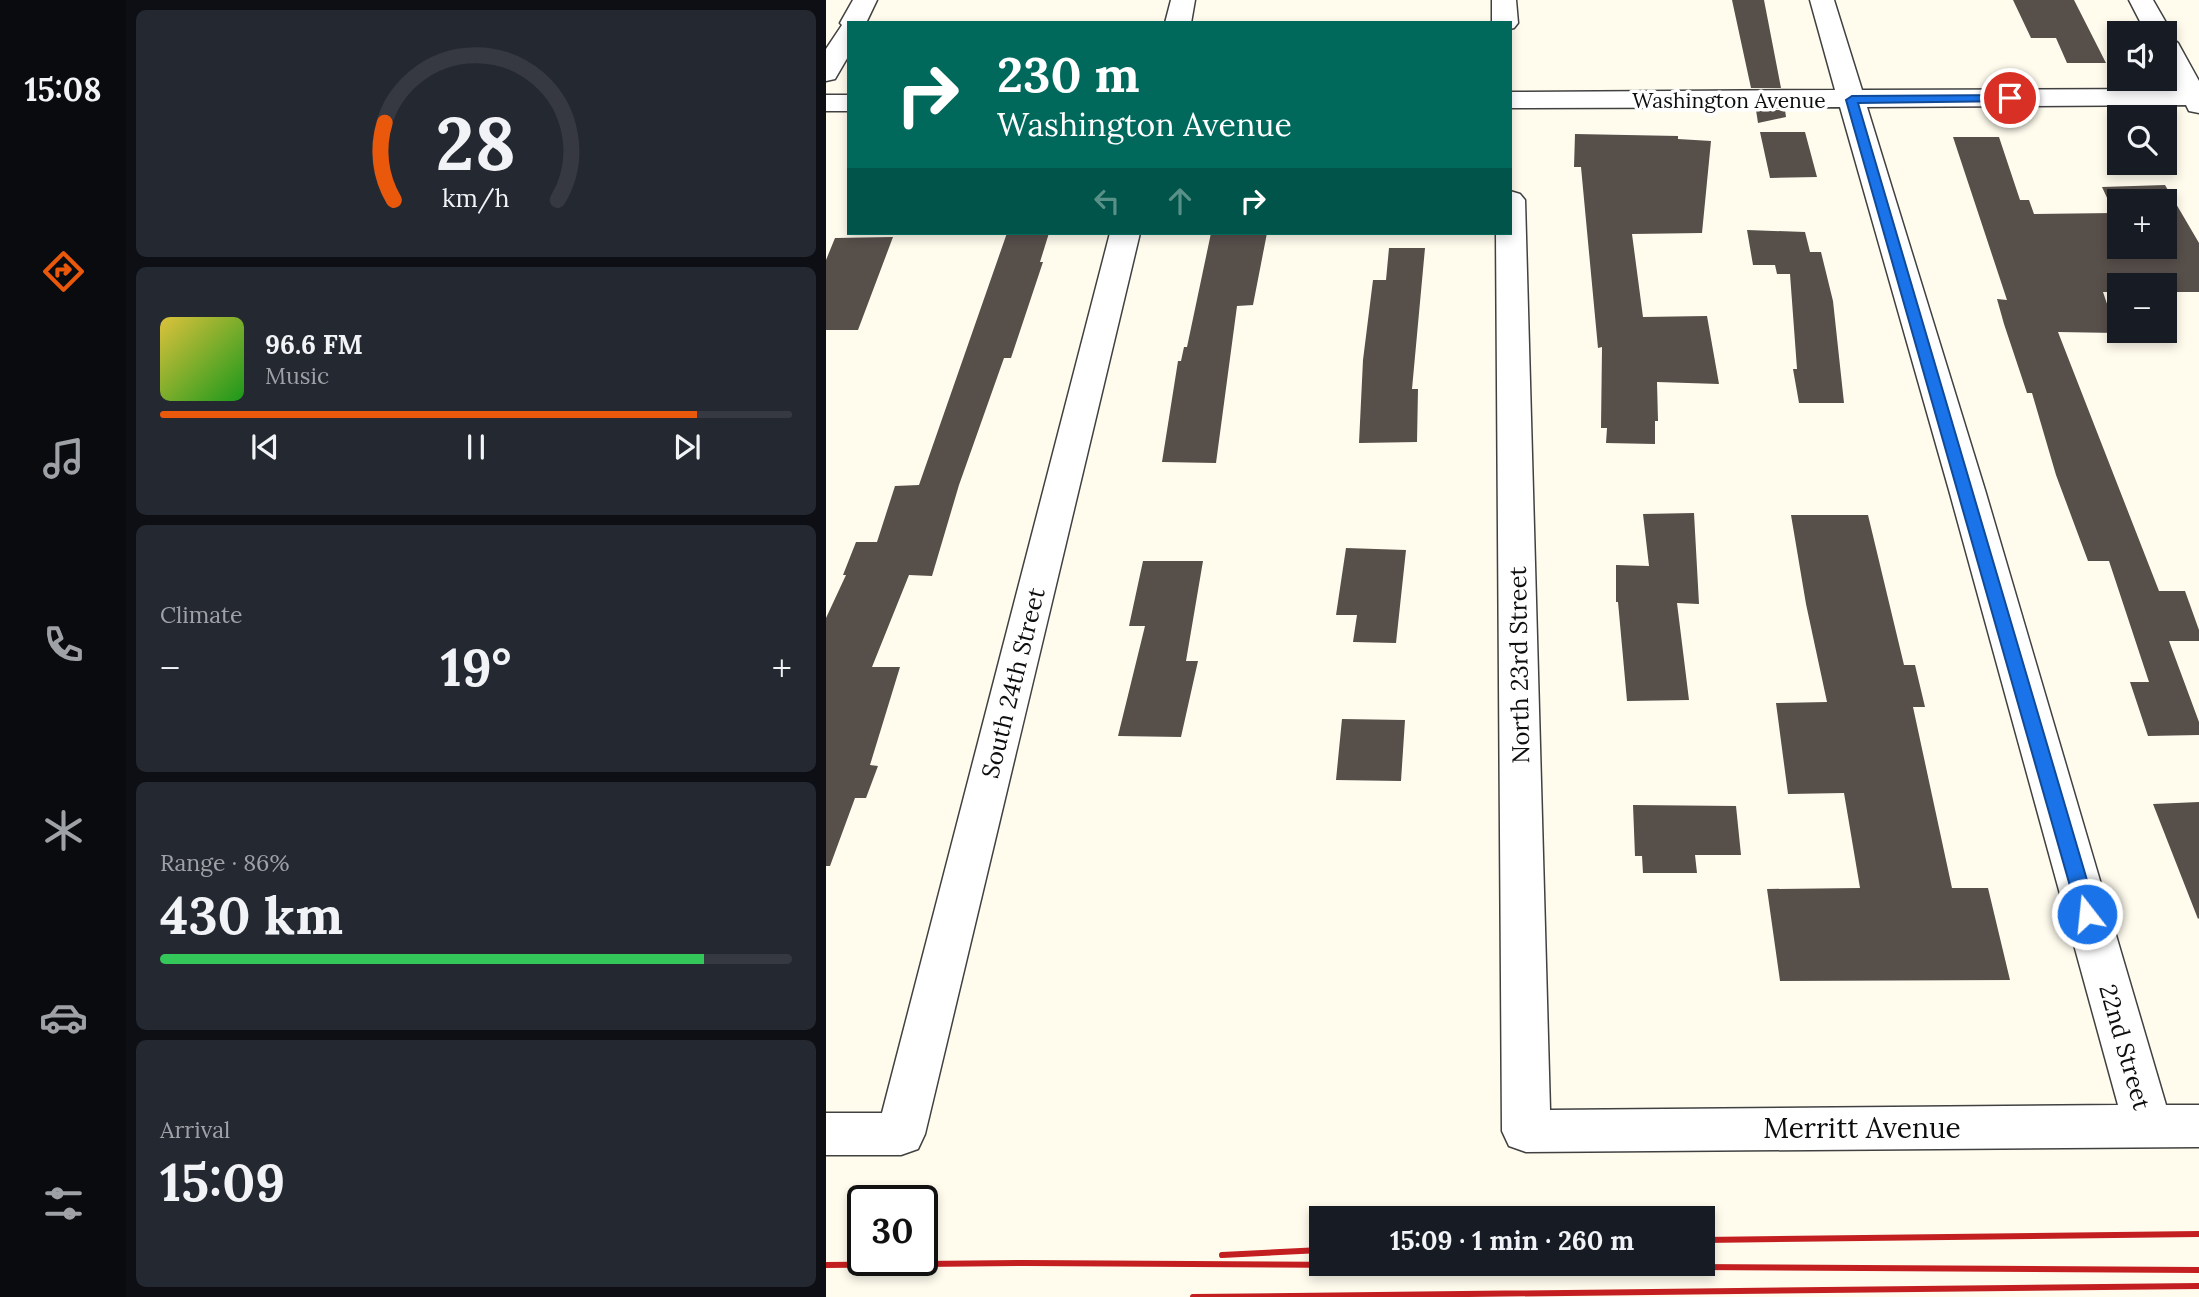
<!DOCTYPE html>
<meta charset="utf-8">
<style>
body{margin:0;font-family:Lora,serif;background:#242831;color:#f1f3f6;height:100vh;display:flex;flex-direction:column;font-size:26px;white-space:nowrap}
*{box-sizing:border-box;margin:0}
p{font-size:23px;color:#9ea1a6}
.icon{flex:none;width:38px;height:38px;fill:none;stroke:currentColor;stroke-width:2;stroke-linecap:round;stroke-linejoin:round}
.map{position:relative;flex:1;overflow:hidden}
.drawer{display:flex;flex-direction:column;gap:10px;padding:10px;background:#0d0f14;width:700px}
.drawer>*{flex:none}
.guide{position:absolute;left:21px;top:21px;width:665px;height:214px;border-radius:0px;box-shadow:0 4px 10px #0003;background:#00695c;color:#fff;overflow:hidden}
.tools{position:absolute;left:1281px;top:21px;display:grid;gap:14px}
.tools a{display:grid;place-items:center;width:70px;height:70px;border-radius:0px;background:#171b24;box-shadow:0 4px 10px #0003;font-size:35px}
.speed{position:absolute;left:21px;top:1185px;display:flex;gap:14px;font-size:35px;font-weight:700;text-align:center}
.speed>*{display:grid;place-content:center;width:91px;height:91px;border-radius:50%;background:#171b24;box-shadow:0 4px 10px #0003;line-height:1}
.speed .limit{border:4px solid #111;border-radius:10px;background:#fff;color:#111}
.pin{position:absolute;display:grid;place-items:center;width:60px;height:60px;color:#fff;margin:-30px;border:4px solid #fff;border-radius:50%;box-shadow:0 2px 7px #0007}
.me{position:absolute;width:77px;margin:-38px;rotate:344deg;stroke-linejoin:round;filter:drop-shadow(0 0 5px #0008)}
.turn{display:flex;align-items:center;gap:24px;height:147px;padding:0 35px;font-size:32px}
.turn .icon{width:91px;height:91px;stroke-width:2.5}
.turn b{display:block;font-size:49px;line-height:60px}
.lanes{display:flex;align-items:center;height:66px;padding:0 35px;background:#0003;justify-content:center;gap:35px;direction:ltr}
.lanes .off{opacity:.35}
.big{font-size:52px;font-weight:800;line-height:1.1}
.drawer .tile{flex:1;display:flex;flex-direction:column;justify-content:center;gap:10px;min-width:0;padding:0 24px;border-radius:10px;background:#242831}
.drawer .dial{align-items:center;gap:0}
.dial svg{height:182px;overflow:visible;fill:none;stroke:#363941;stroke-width:7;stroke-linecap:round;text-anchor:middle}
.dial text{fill:#f1f3f6;stroke:none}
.song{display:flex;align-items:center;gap:21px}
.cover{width:84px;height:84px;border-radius:10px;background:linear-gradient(135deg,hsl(50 70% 55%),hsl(120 70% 35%))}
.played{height:7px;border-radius:4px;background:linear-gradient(90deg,#ea580c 85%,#363941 85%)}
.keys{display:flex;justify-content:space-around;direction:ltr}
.heat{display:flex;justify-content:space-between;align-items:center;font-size:38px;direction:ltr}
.charge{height:10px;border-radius:5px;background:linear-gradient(90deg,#34c759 86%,#363941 0)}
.trip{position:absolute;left:483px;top:1206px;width:406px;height:70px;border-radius:0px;background:#171b24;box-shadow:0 4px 10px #0003;font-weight:800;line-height:70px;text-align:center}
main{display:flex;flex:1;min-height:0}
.dock{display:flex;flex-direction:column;width:126px;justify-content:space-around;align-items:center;background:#090b0e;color:#9ea1a6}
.dock .icon{width:49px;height:49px}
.dock .on{color:#ea580c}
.dock b{font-size:32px;color:#f1f3f6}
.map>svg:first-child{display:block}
.building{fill:#574f4a;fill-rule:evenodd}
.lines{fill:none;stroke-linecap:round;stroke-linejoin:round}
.minor-casing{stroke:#414141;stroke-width:3}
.minor{fill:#fff;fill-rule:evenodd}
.rail{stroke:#c41f20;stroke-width:6}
.route{fill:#1a73e8;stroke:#114b97;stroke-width:2}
.labels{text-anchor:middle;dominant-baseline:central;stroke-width:7;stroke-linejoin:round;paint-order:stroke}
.far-street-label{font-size:21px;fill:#0e0e0e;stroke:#fff}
.street-label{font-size:24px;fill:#0e0e0e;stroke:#fff}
.near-street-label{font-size:28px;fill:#0e0e0e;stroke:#fff}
</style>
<main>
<nav class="dock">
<b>15:08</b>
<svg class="icon on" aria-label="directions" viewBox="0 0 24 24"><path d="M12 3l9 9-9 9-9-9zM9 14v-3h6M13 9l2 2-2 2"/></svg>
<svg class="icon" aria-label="music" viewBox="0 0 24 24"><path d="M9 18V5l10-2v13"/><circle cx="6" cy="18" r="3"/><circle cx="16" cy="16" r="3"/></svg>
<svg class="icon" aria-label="phone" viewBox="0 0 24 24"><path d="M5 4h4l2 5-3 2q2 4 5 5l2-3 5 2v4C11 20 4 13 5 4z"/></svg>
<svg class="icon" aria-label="climate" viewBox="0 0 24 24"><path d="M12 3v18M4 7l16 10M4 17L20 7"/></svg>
<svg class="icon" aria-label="car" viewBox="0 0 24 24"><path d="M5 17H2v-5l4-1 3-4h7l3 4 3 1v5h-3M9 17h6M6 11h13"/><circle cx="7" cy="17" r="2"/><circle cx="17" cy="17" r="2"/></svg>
<svg class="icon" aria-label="filters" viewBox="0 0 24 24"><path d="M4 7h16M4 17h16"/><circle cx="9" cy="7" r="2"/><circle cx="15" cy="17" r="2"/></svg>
</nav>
<section class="drawer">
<div class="tile dial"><svg viewBox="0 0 100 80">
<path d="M14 69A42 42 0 1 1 86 69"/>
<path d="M14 69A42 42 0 0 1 10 35" stroke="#ea580c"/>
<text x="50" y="56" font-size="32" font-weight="700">28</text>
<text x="50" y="72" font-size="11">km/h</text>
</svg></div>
<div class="tile">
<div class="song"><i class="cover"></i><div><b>96.6 FM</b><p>Music</p></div></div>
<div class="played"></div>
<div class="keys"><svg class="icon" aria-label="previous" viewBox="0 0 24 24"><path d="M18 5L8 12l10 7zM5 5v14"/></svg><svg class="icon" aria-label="pause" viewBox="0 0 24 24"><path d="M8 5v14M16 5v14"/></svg><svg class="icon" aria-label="next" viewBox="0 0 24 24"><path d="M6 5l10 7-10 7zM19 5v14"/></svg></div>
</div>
<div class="tile"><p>Climate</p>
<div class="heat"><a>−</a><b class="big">19°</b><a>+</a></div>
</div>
<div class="tile"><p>Range · 86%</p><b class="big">430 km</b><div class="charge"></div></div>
<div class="tile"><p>Arrival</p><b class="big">15:09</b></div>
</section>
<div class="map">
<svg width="1373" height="1297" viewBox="0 0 1373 1297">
<rect width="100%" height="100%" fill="#fffcee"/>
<path class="building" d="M 906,0 L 938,0 L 955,88 L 925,88 Z
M 1187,0 L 1248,0 L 1280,63 L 1241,63 L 1230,38 L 1205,38 Z
M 930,110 L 959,110 L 960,117 L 932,123 Z
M 934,132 L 979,132 L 991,177 L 944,178 Z
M 749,134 L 852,136 L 852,139 L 885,141 L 876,233 L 806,234 L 817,317 L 881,316 L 893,384 L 831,382 L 832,421 L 829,421 L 829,444 L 780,443 L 781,428 L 775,428 L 776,347 L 772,348 L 755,167 L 748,167 Z
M 1127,137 L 1173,137 L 1194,200 L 1203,200 L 1208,214 L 1288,213 L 1276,187 L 1339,185 L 1373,243 L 1373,292 L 1339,292 L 1339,285 L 1293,285 L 1293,292 L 1277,292 L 1291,333 L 1232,332 L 1333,591 L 1359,591 L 1373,630 L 1373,641 L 1343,641 L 1373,722 L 1373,735 L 1322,736 L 1304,682 L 1323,682 L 1283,561 L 1262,561 L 1230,475 L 1206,393 L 1201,393 L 1178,324 L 1171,299 L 1181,300 ZM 1293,201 L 1339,201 L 1339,247 L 1293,247 Z
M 921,230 L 979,232 L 984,252 L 995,252 L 1007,301 L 1018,403 L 973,403 L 967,369 L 971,369 L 964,274 L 951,274 L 949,265 L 927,265 Z
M 181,233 L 223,233 L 214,262 L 217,262 L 185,358 L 178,358 L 133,485 L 106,576 L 83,575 L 46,667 L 74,667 L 44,765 L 52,766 L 40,798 L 29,798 L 4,866 L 0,866 L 0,618 L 20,575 L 17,575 L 30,542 L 51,542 L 69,486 L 93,485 Z
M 385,233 L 441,233 L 427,305 L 411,306 L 390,463 L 336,462 L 352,361 L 355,361 L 358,347 L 361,347 Z
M 67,237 L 32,330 L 0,330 L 0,260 L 9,238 Z
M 563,248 L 599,248 L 586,389 L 592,389 L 591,442 L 533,443 L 537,360 L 547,280 L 560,280 Z
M 868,513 L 873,604 L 851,603 L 863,700 L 801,701 L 792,602 L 790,602 L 790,565 L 823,566 L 817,514 Z
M 965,515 L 1042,515 L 1078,665 L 1089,665 L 1099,707 L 1087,707 L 1126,888 L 1162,888 L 1184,980 L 954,981 L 941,889 L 1034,888 L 1018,793 L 962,794 L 950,703 L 1001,702 L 980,604 Z
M 520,548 L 580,550 L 570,643 L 527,642 L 531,615 L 510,615 Z
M 317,561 L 377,561 L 360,661 L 372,661 L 355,737 L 292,736 L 319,626 L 303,626 Z
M 516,719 L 579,720 L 575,781 L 510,780 Z
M 1373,802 L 1373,918 L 1372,919 L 1327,804 Z
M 807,805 L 910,806 L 915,855 L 869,855 L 871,873 L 817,873 L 816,856 L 809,856 Z"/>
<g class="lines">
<g class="minor-casing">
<path id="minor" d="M 27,0 L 51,0 L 40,23 L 23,23 L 23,55 L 9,79 L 0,81 L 0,49 L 16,25 L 14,23 Z
M 345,0 L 369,0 L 365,23 L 339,23 Z
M 666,0 L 690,0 L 692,23 L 688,28 L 684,29 L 684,23 L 666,23 Z
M 984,0 L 1008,0 L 1036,90 L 1351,89 L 1339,67 L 1339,33 L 1320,33 L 1303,0 L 1327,0 L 1346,33 L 1343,36 L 1352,43 L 1373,81 L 1373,113 L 1363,111 L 1360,105 L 1041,107 L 1159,490 L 1340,1105 L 1373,1105 L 1373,1147 L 700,1152 L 683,1146 L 676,1131 L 670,233 L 684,233 L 684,191 L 694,194 L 699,200 L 724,1110 L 1292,1105 L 1123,490 L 1014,107 L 684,108 L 684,92 L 1009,90 Z
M 0,95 L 23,95 L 23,111 L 0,111 Z
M 284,233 L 314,233 L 99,1134 L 92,1149 L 75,1155 L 0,1155 L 0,1113 L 56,1113 Z"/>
</g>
<use href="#minor" class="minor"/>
<path class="rail" d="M 877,1240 L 1373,1234
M 396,1255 L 495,1250
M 0,1265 L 200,1263 L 1373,1270
M 367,1297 L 1373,1286"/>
</g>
<path class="route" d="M 1184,95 L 1188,96 L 1188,101 L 1032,103 L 1271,914 L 1268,919 L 1261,921 L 1255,919 L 1252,914 L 1020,100 L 1026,96 Z"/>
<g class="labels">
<g class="far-street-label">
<text x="903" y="100">Washington Avenue</text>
</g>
<g class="street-label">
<text transform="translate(693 665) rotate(-91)">North 23rd Street</text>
<text transform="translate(187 683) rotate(-76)">South 24th Street</text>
<text transform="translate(1299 1047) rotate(74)">22nd Street</text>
</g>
<g class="near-street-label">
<text x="1036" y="1128">Merritt Avenue</text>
</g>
</g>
</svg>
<div class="tools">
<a><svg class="icon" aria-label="sound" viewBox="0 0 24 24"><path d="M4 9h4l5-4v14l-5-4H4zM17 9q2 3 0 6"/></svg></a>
<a><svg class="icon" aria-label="search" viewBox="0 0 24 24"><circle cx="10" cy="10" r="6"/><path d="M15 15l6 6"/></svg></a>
<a>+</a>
<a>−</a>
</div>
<div class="speed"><div class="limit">30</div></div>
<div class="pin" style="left:1184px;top:98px;background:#d93025"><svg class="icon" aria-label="arrive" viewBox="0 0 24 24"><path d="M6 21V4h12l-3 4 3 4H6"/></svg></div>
<svg class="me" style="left:1261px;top:914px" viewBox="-20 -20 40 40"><circle r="17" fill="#1a73e8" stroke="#fff" stroke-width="3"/><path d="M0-11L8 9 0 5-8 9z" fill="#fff"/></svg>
<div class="trip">15:09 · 1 min · 260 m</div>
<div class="guide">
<div class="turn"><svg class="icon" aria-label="right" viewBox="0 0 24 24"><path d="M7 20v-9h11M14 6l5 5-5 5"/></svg><div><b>230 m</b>Washington Avenue</div></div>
<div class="lanes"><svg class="icon off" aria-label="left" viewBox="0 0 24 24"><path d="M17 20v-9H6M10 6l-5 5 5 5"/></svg><svg class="icon off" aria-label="ahead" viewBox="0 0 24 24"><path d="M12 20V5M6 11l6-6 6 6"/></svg><svg class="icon" aria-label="right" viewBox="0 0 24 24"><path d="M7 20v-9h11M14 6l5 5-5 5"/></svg></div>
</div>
</div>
</main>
